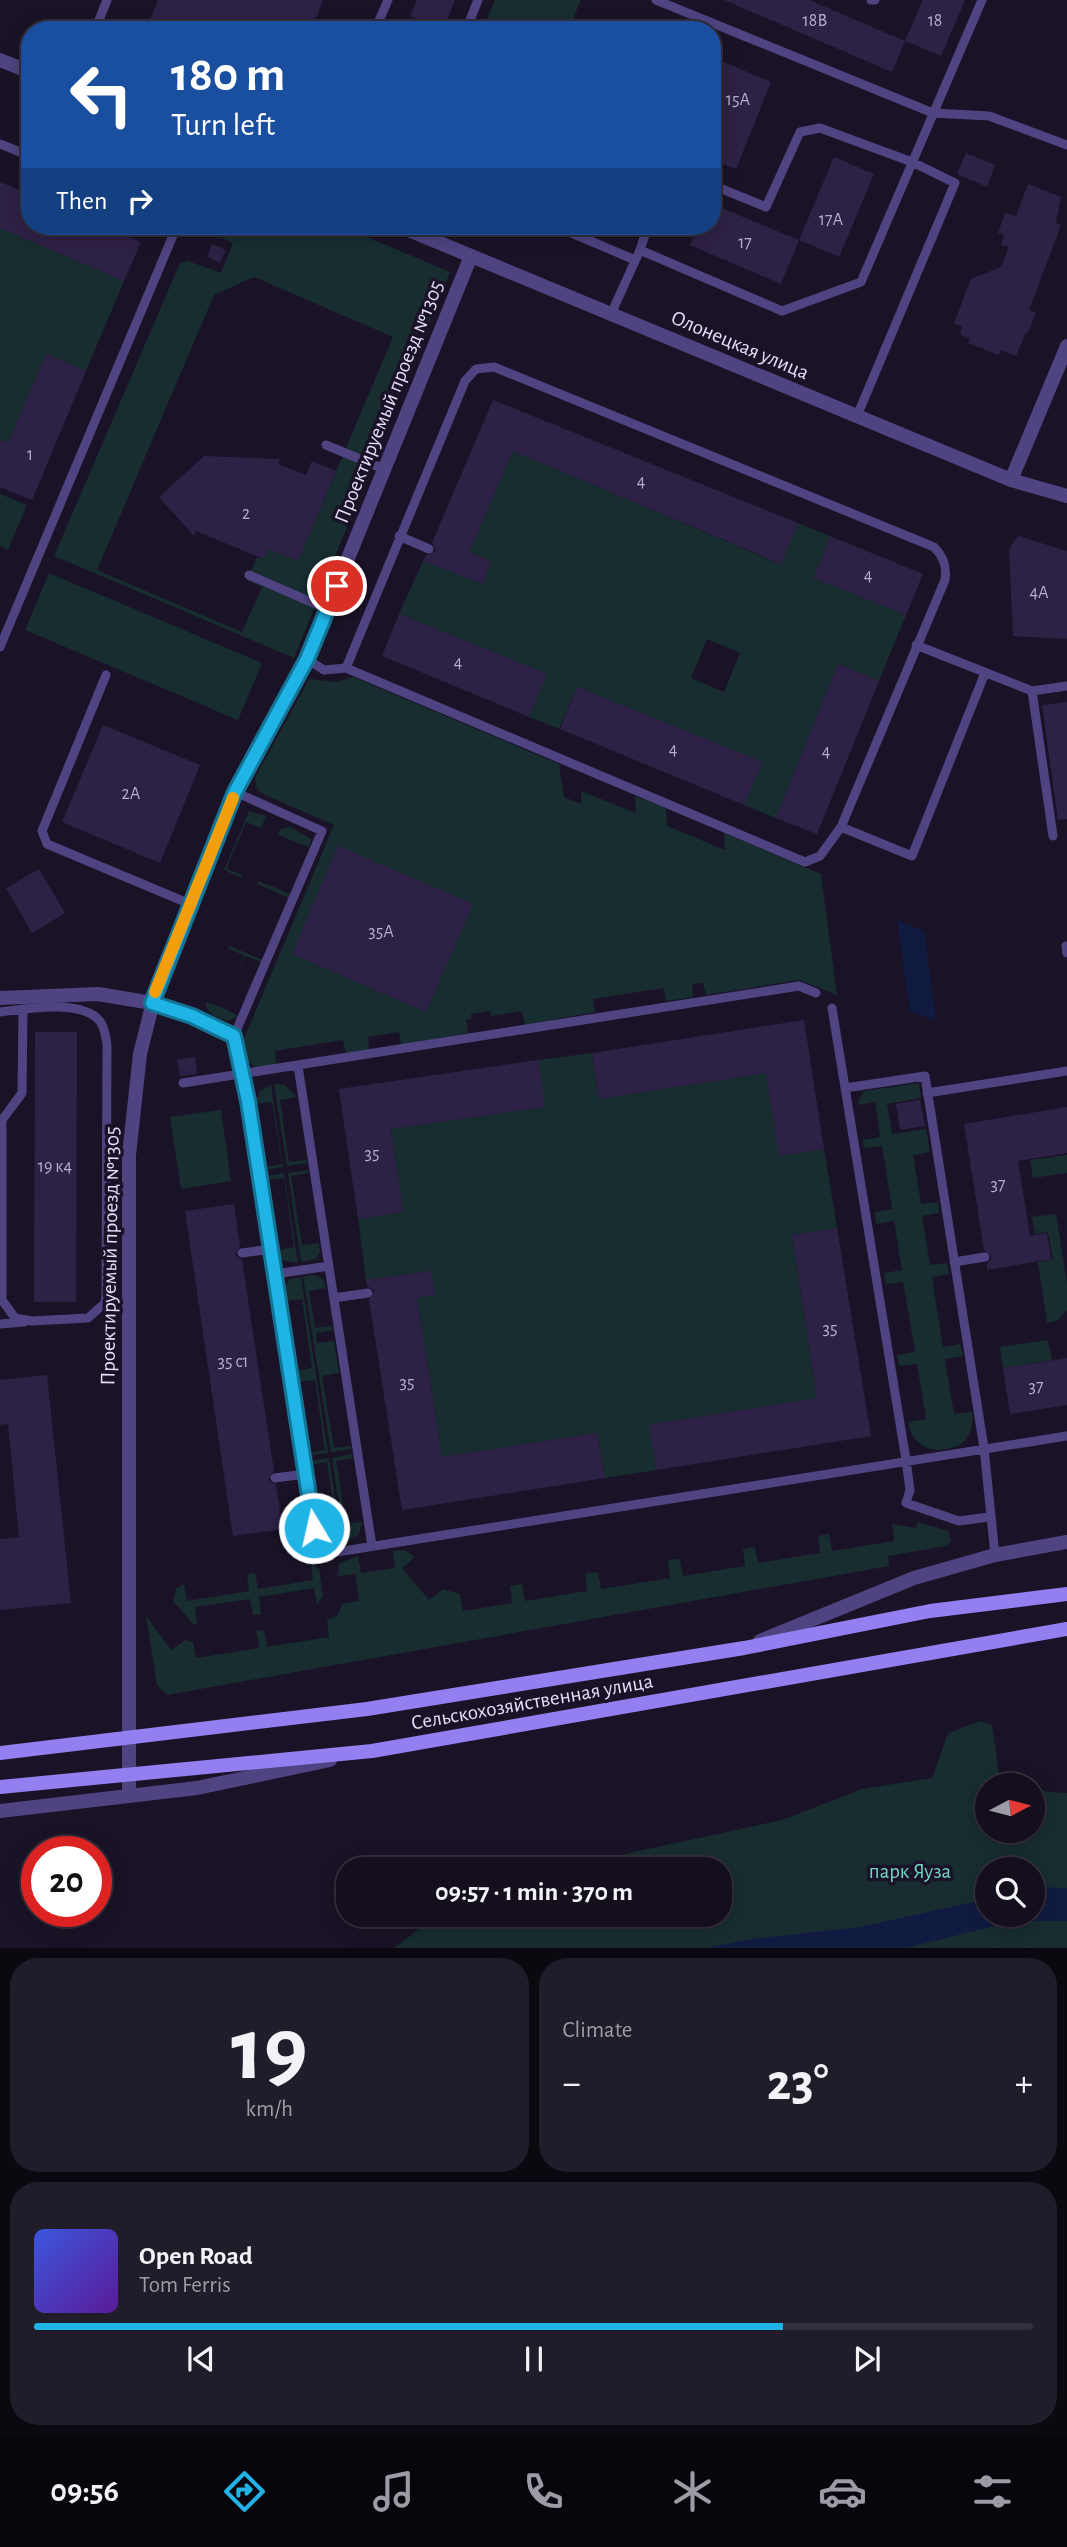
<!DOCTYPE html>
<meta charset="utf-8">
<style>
body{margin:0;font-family:"Alegreya Sans",sans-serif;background:#211c2a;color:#f1f3f6;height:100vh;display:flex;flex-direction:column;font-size:26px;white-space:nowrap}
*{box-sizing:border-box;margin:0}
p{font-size:23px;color:#9d9ca4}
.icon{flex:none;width:38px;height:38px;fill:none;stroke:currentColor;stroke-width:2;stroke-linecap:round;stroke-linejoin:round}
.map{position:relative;height:1948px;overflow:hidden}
.side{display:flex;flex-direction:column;gap:10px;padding:10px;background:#0b0810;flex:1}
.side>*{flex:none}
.hud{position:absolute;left:21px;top:21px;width:700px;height:214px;border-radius:28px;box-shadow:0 4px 18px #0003,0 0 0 2px #332e3b;background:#1a4fa0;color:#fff;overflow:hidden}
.needle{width:46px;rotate:83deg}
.tools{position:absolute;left:975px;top:1773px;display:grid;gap:14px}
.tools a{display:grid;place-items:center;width:70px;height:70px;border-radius:50%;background:#140e1d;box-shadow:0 4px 18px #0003,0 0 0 2px #332e3b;font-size:35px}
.speed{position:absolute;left:21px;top:1836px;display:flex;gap:14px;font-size:35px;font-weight:700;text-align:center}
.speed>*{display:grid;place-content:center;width:91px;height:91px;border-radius:50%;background:#140e1d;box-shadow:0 4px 18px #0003,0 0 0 2px #332e3b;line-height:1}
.speed .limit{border:10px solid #d22;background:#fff;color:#111}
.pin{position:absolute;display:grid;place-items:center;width:60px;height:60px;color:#fff;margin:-30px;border:4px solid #fff;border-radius:50%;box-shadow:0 2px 7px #0007}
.me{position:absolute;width:77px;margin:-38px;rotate:351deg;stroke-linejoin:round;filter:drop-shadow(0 0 5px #0008)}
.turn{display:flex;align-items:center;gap:24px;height:147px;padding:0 35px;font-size:32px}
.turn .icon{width:91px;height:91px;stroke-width:2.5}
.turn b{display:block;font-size:49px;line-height:60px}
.then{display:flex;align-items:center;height:66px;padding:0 35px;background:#0003;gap:14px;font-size:26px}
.big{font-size:52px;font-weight:600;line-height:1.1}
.side .widget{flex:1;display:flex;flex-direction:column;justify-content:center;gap:10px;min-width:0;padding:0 24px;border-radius:28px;background:#211c2a}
.side .dial{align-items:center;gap:0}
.dial b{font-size:91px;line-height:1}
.song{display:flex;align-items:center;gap:21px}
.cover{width:84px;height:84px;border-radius:10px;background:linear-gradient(135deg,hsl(230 70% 55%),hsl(270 70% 35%))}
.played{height:7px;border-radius:4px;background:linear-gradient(90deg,#1fb3e6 75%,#332e3b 75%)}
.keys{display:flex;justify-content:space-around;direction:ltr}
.heat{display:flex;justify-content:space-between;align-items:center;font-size:38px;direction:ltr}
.side .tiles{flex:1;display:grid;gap:10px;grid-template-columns:1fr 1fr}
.widget:last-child{grid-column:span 2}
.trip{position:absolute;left:336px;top:1857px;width:396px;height:70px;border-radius:28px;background:#140e1d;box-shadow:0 4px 18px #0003,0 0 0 2px #332e3b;font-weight:600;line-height:70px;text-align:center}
.dock{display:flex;height:112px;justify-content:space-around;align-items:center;background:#08060c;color:#9d9ca4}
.dock .icon{width:49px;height:49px}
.dock .on{color:#1fb3e6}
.dock b{font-size:32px;color:#f1f3f6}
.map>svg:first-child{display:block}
.green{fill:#172d30;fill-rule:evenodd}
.water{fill:#111b42}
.building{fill:#2e2146}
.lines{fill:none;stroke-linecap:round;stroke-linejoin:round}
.service{stroke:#4f4381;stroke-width:9}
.minor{stroke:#4f4381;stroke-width:14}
.tertiary{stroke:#4f4381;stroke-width:14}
.secondary{stroke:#937ff0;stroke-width:14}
.route-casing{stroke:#147496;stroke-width:18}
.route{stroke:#1fb3e6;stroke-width:12}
.slow{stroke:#f59e0b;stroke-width:12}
.labels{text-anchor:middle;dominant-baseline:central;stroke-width:7;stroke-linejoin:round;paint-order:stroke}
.number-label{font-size:18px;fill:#b7aece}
.street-label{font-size:21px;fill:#e5ddfb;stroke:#1a1327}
.park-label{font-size:21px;fill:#70d4ca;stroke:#1a1327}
</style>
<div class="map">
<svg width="1067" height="1949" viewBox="0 0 1067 1949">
<rect width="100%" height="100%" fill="#1a1327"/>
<path class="green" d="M 495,0 L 581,0 L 568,30 L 482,30 Z
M 199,226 L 341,226 L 450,272 L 294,658 L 54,556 L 180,263 L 188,261 L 221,273 L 233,243 ZM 254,277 L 393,337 L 298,561 L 268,549 L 264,559 L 257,557 L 247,580 L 262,587 L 242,632 L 97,570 L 214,295 Z
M 0,228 L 124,281 L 86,371 L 46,354 L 8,443 L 0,440 Z
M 513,451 L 780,564 L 798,523 L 830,536 L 814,578 L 906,615 L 879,681 L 838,664 L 776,818 L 744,805 L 761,762 L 577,687 L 559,729 L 529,717 L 546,674 L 399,614 L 423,561 L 483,584 L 491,561 L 469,552 ZM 707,639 L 740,653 L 724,692 L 691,678 Z
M 0,494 L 27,505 L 8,550 L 0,546 Z
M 49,573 L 262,663 L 238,720 L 25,630 Z
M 353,677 L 559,764 L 564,797 L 581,804 L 581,791 L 636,813 L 635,796 L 666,808 L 667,826 L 725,850 L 724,833 L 821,874 L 837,995 L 799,980 L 706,995 L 703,983 L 692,984 L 693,997 L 666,1001 L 664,988 L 593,999 L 595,1012 L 525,1025 L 522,1011 L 491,1016 L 490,1011 L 471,1014 L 471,1019 L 466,1020 L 468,1033 L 401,1045 L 399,1032 L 368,1037 L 369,1050 L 346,1054 L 343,1040 L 275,1051 L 276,1064 L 256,1068 L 246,1060 L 243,1041 L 334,825 L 265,795 L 257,790 L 255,778 L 309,679 L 336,682 ZM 472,905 L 426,1012 L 292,954 Z
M 249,811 L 266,816 L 261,828 L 246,822 L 229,862 L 227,869 L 242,875 L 241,878 L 224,870 Z
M 290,827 L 311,839 L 309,847 L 293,841 L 274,887 L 290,894 L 289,898 L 257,884 L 258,881 L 274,887 L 293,841 L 277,834 L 281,829 Z
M 229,946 L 263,960 L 262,962 L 245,956 L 223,1008 L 239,1016 L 228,1021 C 217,1017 206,1015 206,1002 L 223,1008 L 242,962 L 244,955 L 228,949 Z
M 592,1053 L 599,1099 L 766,1073 L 780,1156 L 824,1149 L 837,1228 L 792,1235 L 817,1398 L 650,1425 L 656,1470 L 605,1478 L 597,1433 L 442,1457 L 417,1298 L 435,1295 L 431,1271 L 366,1280 L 358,1219 L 403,1212 L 391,1129 L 544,1107 L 538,1060 Z
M 919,1083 L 921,1098 L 887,1104 L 892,1134 L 926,1129 L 930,1152 L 913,1155 L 914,1162 L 921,1204 L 938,1202 L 939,1213 L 922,1216 L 930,1265 L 947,1263 L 949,1274 L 932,1277 L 943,1347 L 960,1344 L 963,1356 L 945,1359 L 954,1414 L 972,1412 C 974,1425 971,1433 963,1443 C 940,1456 913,1451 908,1422 L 926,1419 L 917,1364 L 899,1366 L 897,1355 L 915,1352 L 903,1282 L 886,1284 L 884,1273 L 902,1270 L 894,1221 L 876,1224 L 875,1212 L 892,1209 L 882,1146 L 864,1148 L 863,1140 L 880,1137 L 875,1102 L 857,1105 L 864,1091 Z
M 274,1084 L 285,1085 L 297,1097 L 280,1100 L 289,1162 L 307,1160 L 307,1163 L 287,1166 Z
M 271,1085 L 283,1167 L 265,1170 L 265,1167 L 282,1164 L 272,1102 L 255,1104 L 260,1091 Z
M 221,1110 L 231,1181 L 181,1189 L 170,1117 Z
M 1067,1155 L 1067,1173 L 1033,1178 L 1030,1160 Z
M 308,1170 L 308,1173 L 291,1176 L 302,1245 L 319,1243 L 320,1252 L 316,1259 L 301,1262 L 288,1173 Z
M 284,1173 L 298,1263 L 280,1260 L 277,1250 L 294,1247 L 284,1178 L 266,1180 L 266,1176 Z
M 1056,1214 L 1067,1282 L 1067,1310 L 1057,1321 L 1047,1323 L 1038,1262 L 1053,1259 L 1048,1232 L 1035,1234 L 1032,1217 Z
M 314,1275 L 323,1279 L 326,1288 L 309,1291 L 315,1328 L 332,1326 L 333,1330 L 316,1333 L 317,1343 L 334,1341 L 339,1373 L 322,1376 L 334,1448 L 350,1446 L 351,1449 L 331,1452 L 303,1276 Z
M 301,1277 L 328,1453 L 308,1456 L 308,1453 L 325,1450 L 315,1380 L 297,1382 L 295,1371 L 312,1368 L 302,1299 L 285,1301 L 283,1290 L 290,1279 Z
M 1048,1340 L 1052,1360 L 1003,1368 L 1000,1347 Z
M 352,1454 L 353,1458 L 336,1461 L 346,1524 L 362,1522 L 359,1534 L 345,1543 L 332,1458 Z
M 329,1458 L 342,1544 L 326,1539 L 319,1528 L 336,1525 L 327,1462 L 310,1465 L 309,1461 Z
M 918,1522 L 948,1531 L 951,1541 L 946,1546 L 888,1556 L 889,1566 L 167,1695 L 157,1685 L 146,1616 L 171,1650 L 185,1640 L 193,1642 L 196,1658 L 259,1648 L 256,1631 L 264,1630 L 267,1647 L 329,1637 L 327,1620 L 338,1615 L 342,1604 L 359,1601 L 355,1574 L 338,1576 L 339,1564 L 358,1556 L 361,1573 L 395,1568 L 393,1551 L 405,1550 L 415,1557 L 402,1568 L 429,1600 L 443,1589 L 460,1594 L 463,1611 L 512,1603 L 510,1586 L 522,1584 L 525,1601 L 587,1591 L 585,1574 L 598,1572 L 601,1589 L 670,1578 L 668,1560 L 680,1559 L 683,1576 L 745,1566 L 743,1549 L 755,1547 L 758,1563 L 820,1553 L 818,1536 L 829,1534 L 832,1551 L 894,1541 L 892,1524 L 916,1528 Z
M 311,1564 L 319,1569 L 323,1596 L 317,1605 L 314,1588 L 266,1596 L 259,1597 L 261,1614 L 253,1615 L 250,1599 L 195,1607 L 197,1624 L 194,1625 L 173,1601 L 176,1588 L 184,1584 L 187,1601 L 249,1591 L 247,1574 L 255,1573 L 258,1589 L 313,1580 Z
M 980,1721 L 992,1725 L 999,1774 L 1030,1785 L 987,1785 L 987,1830 L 1032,1830 L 1033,1786 L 1048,1792 L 1067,1793 L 1067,1948 L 393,1949 L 437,1915 L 719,1914 L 719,1869 L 555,1869 L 782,1820 L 862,1789 L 932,1778 L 948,1733 ZM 987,1869 L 1032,1869 L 1032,1914 L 987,1914 Z"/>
<path class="water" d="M 897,920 L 924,931 L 936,1021 L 910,1011 Z
M 1033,1887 L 1067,1888 L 1067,1921 L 1015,1921 L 905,1948 L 706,1948 L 751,1939 L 860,1927 L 987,1899 L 987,1914 L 1032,1914 Z"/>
<path class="building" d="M 158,0 L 323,0 L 311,30 L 175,30 L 150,20 Z
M 417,0 L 455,0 L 443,30 L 410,16 Z
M 724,0 L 809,0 L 905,41 L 892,72 Z
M 923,0 L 965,0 L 941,56 L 905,41 Z
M 712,57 L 771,82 L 736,169 L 719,162 L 721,155 L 712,152 Z
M 966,153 L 995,165 L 987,187 L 957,174 Z
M 834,157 L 874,174 L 839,257 L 799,240 Z
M 0,182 L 30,194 L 30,226 L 104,226 L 141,242 L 124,281 L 0,228 Z
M 1028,184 L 1061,197 L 1056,223 L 1061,225 L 1029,310 L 1036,313 L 1028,333 L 1026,332 L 1016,356 L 1000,350 L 999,355 L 968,343 L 970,339 L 960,334 L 962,327 L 954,323 L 971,279 L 1001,267 L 1009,247 L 1001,245 L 1004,235 L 998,233 L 1005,213 L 1016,216 Z
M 712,204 L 799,240 L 781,284 L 690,245 L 698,226 L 712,226 Z
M 212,244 L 226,250 L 220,263 L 207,257 Z
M 46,354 L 86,371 L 32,500 L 0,487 L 0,440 L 8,443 Z
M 493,400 L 798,523 L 781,564 L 513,451 L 469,552 L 491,561 L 483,584 L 423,561 L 426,555 L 436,551 L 432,543 Z
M 204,456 L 280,459 L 278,464 L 306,475 L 312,461 L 336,471 L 298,561 L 268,549 L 264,559 L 196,531 L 194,536 L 159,497 Z
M 830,536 L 923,574 L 906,615 L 814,578 Z
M 1018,536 L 1067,551 L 1067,639 L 1013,636 L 1009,549 Z
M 399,614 L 547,674 L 529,717 L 382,656 Z
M 838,664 L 879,681 L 817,834 L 776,818 Z
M 577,687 L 762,762 L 744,805 L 560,729 Z
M 1067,702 L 1067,819 L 1058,820 L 1042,705 Z
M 103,725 L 200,765 L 160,863 L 62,822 Z
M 338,846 L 473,904 L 426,1012 L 292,954 Z
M 39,869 L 65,913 L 32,933 L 6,888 Z
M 804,1020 L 824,1149 L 779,1156 L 766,1073 L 599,1099 L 592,1053 Z
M 35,1032 L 77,1032 L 76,1302 L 34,1302 Z
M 195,1057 L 197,1074 L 180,1076 L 177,1060 Z
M 538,1060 L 545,1107 L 391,1129 L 403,1212 L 358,1219 L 339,1089 Z
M 920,1100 L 925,1126 L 900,1130 L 896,1104 Z
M 1067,1107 L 1067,1153 L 1018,1161 L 1030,1236 L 1047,1233 L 1051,1259 L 987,1270 L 987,1264 L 992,1257 L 984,1250 L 964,1124 Z
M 234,1204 L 240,1246 L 235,1255 L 242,1260 L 274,1471 L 268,1480 L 276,1485 L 283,1529 L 233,1536 L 185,1211 Z
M 837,1228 L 871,1436 L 656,1470 L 649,1425 L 817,1398 L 792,1235 Z
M 431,1271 L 435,1295 L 417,1298 L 442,1457 L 597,1433 L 605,1478 L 402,1510 L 369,1300 L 375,1291 L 367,1286 L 366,1280 Z
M 1067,1358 L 1067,1405 L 1010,1414 L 1003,1368 Z
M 47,1375 L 71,1603 L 0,1610 L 0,1539 L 19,1537 L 8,1424 L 0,1425 L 0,1380 Z"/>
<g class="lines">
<path class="service" d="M 656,0 L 933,113 L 989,116 L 1067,145
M 871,0 L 875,0
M 95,30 L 107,0
M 375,30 L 388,0
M 466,30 L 478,0
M 0,144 L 30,156
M 712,185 L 766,207 L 800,132 L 820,128 L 912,162 L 955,183 L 857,416
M 555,226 L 635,260
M 640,250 L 648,226
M 611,314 L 640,250 L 782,311 L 861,282 L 982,0
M 326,445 L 384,469
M 399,536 L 429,549
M 249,575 L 327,609
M 916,645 L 1032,691 L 1053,836
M 0,647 L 177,226
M 307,659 L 324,670 L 346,668 L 465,381 L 476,369 L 494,367 L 934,547 C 944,557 947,567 945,580 L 841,827 L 820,856 L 805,862 L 346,668
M 106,675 L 42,831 L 47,844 L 190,904
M 1032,691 L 1067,686
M 841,827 L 912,856 L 985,673
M 1066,946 L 1067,953
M 152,1003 L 192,1016 L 234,1036 L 248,1101 L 318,1555 L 1067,1436
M 832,1008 L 906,1460 L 910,1490 L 906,1503 L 959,1521 L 989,1517
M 0,1012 C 25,1009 85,998 101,1023 C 105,1029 106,1038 107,1045 L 106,1294 L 105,1303 L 88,1318 L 32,1321 L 15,1318 L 2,1300 L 2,1120 L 22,1093 L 23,1009
M 234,1036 L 322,831 L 235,792
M 298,1066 L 372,1546
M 183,1083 L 799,986 L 816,993
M 845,1088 L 925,1076 L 984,1448 L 995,1555
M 927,1093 L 1067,1071
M 242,1253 L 271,1249
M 954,1262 L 985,1257
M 275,1274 L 329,1266
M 334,1298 L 368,1293
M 0,1324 L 24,1322
M 275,1478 L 305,1474"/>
<path class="minor" d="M 0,998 L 98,994 L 152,1003
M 760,1641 L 914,1578 L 995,1555 L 1067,1542
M 129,1796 L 129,1155 L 140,1054 L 158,982 L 235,792 L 307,659 L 471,256"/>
<path class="tertiary" d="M 0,60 L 30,72
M 399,226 L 1011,480 L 1067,496
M 1011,480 L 1067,346
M 0,1811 L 197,1788 L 330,1760"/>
<path class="secondary" d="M 0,1753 L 367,1709 L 744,1648 L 930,1611 L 1067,1594
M 0,1787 L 372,1751 L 1067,1629"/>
</g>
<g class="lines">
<g class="route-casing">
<path id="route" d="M 314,1528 L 248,1101 L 234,1036 L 192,1016 L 152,1003 L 235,792 L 307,659 L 337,586"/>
</g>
<use href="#route" class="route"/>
<path class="slow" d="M 155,992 L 233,798"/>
</g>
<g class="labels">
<g class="number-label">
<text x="815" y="21">18В</text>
<text x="935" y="21">18</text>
<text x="738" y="100">15А</text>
<text x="831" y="220">17А</text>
<text x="745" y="243">17</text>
<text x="30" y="455">1</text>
<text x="641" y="482">4</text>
<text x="246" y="514">2</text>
<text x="868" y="576">4</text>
<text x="1039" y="593">4А</text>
<text x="458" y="663">4</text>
<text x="673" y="750">4</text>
<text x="826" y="752">4</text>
<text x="131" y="794">2А</text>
<text x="381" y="932">35А</text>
<text x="372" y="1154">35</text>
<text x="55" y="1167">19 к4</text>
<text x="998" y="1185">37</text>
<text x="830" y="1329">35</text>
<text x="233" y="1362">35 c1</text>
<text x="407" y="1383">35</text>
<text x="1036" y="1387">37</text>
</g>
<g class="street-label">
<text transform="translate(740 345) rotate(23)">Олонецкая улица</text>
<text transform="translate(389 402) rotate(-68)">Проектируемый проезд №1305</text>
<text transform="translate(110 1256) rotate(-89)">Проектируемый проезд №1305</text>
<text transform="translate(532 1702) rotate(-10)">Сельскохозяйственная улица</text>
</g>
<g class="park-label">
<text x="910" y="1871">парк Яуза</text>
</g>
</g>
</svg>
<div class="tools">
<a><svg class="needle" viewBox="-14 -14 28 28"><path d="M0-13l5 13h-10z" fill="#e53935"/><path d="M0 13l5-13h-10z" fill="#9d9ca4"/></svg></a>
<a><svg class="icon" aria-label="search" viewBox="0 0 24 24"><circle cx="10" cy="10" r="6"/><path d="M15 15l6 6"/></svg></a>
</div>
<div class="speed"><div class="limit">20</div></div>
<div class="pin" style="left:337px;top:586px;background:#d93025"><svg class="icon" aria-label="arrive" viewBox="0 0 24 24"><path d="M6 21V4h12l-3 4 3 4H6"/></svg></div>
<svg class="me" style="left:314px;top:1528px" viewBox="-20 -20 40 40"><circle r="17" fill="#1fb3e6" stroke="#fff" stroke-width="3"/><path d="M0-11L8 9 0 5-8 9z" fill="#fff"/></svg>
<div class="trip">09:57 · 1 min · 370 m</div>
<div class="hud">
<div class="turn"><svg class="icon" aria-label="left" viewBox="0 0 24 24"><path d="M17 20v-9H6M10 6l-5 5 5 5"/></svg><div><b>180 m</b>Turn left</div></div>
<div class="then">Then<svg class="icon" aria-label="right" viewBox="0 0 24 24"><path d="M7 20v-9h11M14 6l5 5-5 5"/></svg></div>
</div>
</div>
<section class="side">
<div class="tiles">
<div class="widget dial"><b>19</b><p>km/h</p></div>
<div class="widget"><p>Climate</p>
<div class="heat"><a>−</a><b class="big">23°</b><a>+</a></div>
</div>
<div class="widget">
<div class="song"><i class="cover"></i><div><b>Open Road</b><p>Tom Ferris</p></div></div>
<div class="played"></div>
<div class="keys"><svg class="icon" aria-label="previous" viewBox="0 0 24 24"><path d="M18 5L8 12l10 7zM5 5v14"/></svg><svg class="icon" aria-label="pause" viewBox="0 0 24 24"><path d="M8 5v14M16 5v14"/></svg><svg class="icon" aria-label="next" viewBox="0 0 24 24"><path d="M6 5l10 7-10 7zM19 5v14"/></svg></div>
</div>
</div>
</section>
<nav class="dock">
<b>09:56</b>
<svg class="icon on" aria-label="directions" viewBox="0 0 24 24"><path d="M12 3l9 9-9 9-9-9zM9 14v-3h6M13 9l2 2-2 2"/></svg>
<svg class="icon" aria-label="music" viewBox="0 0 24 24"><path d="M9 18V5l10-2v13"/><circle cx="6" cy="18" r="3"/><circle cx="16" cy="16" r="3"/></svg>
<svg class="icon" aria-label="phone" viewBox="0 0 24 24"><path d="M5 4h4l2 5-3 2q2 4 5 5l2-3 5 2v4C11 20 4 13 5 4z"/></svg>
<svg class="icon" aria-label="climate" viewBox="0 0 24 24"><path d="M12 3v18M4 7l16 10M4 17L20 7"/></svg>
<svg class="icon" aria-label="car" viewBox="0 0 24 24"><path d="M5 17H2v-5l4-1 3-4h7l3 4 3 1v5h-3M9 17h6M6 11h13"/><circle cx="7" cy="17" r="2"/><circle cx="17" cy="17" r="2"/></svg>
<svg class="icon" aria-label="filters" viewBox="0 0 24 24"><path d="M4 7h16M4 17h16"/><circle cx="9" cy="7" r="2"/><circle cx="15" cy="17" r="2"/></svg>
</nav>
